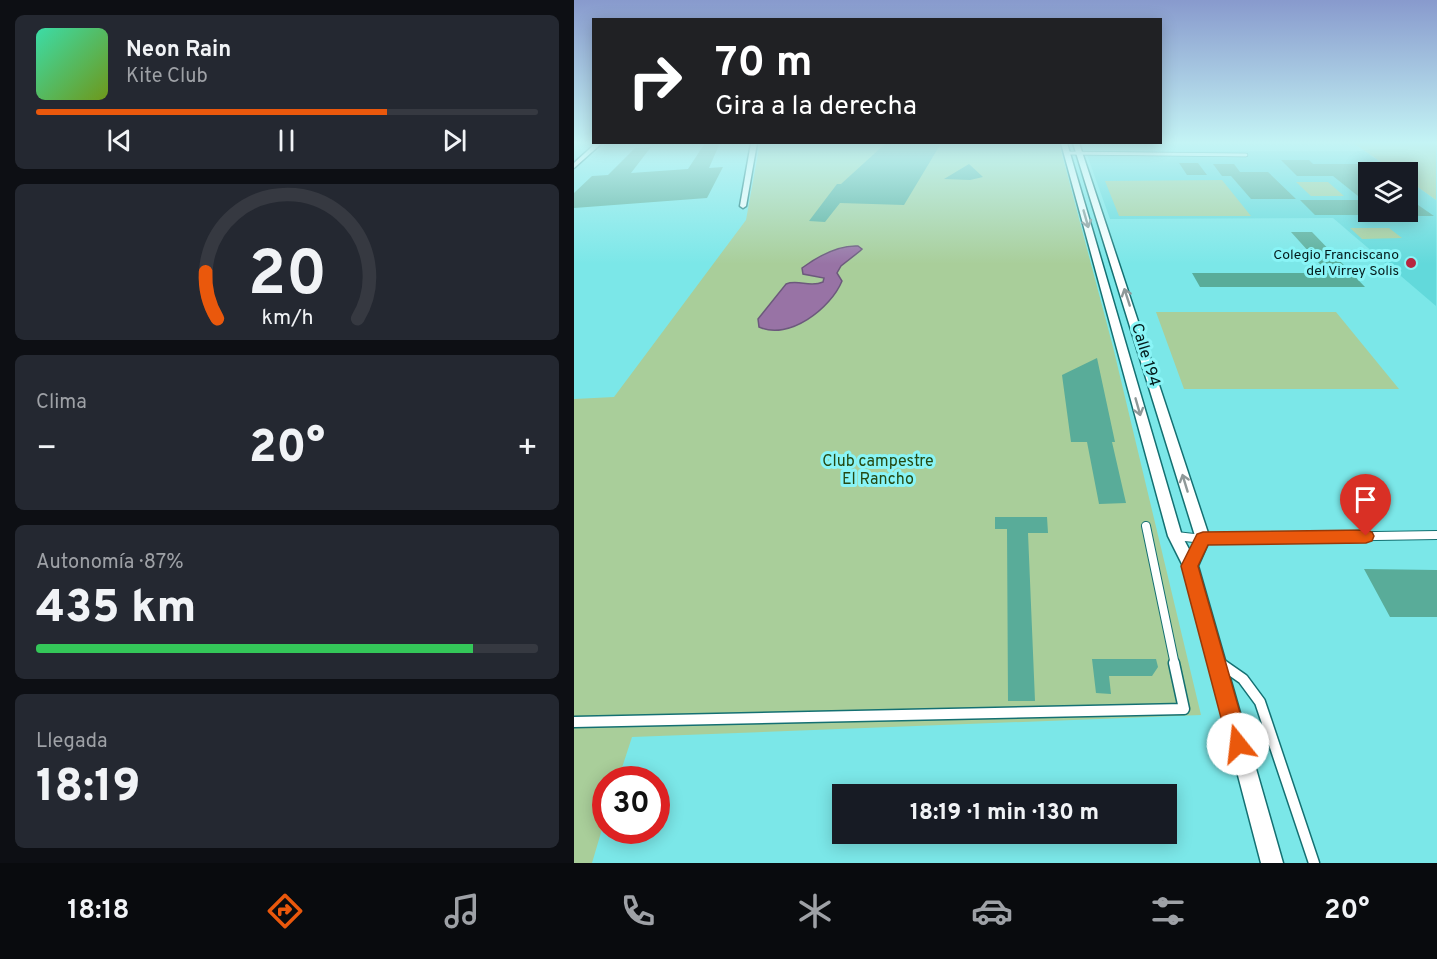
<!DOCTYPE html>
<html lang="es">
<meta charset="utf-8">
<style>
body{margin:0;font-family:Overpass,sans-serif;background:#242831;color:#f1f3f6;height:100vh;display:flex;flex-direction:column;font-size:22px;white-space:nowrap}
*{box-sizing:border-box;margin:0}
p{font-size:20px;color:#9ea1a6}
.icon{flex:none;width:33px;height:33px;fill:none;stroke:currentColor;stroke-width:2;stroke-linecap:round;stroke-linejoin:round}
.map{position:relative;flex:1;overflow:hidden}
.sheet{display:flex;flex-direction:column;gap:15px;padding:15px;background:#0d0f14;width:574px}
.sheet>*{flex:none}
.hud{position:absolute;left:18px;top:18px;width:570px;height:126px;border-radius:0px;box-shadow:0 3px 15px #0003;background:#202124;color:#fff;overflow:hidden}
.fabs{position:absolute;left:784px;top:162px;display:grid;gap:12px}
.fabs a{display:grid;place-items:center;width:60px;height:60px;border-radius:0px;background:#171b24;box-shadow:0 3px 15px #0003;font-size:30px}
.speed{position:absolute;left:18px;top:766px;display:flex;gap:12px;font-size:30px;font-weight:700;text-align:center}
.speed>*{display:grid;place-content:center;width:78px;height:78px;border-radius:50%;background:#171b24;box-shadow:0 3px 15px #0003;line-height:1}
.speed .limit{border:9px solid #d22;background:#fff;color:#111}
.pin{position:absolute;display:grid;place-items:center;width:51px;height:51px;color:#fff;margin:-62px -26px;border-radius:50% 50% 50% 0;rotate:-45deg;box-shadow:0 0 6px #0007}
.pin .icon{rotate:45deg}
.me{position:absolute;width:66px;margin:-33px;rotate:344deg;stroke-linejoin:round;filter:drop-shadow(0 0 4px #0008)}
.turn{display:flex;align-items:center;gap:21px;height:126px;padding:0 24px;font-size:27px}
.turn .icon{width:78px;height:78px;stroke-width:2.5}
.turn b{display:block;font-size:42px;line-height:51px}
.big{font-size:45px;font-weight:800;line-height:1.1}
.sheet .card{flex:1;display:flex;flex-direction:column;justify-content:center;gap:9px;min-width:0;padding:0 21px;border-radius:9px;background:#242831}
.sheet .dial{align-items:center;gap:0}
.dial svg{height:156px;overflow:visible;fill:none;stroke:#363941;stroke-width:7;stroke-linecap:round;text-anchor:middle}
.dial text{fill:#f1f3f6;stroke:none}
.song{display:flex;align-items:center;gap:18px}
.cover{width:72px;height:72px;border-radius:9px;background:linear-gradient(135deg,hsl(160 70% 55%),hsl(80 70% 35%))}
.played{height:6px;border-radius:3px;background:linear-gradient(90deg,#ea580c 70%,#363941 70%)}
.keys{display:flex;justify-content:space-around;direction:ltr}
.heat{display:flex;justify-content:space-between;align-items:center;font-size:33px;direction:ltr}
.charge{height:9px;border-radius:4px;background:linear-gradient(90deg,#34c759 87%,#363941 0)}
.trip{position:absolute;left:258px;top:784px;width:345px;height:60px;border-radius:0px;background:#171b24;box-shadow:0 3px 15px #0003;font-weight:800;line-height:60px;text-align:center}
.menu{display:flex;height:96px;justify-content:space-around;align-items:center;background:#090b0e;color:#9ea1a6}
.menu .icon{width:42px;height:42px}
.menu .active{color:#ea580c}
.menu b{font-size:27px;color:#f1f3f6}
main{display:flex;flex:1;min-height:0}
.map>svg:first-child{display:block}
.built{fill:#62d9db}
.green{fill:#a9ce9a}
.water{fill:#9873a5;stroke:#6c597c;stroke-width:1.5}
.building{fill:#59ac99}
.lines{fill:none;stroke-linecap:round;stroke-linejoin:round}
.service-far2-casing{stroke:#147072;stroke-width:4.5}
.service-far1-casing{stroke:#147072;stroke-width:10}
.service-casing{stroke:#147072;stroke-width:13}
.minor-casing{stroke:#147072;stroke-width:3}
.service-far2{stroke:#fff;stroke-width:3}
.service-far1{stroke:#fff;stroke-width:8}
.service{stroke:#fff;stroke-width:10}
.minor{fill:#fff;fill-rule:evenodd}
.oneway{stroke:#8e9898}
.route{fill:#ea580c;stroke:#983908;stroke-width:1.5}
.poi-dot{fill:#b72640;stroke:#89f4f6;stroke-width:2}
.labels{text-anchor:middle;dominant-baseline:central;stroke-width:6;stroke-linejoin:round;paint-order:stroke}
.far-poi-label{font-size:14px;fill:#041b1b;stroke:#89f4f6;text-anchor:end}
.street-label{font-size:16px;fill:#041b1b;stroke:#89f4f6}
.park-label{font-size:16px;fill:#254912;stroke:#89f4f6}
</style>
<main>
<section class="sheet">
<div class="card">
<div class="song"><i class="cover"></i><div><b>Neon Rain</b><p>Kite Club</p></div></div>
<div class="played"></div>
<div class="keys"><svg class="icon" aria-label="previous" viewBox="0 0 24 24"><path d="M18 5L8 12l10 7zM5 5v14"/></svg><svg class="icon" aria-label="pause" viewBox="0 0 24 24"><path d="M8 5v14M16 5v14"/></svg><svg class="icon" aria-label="next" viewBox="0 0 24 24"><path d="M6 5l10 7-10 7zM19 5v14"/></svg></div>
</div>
<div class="card dial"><svg viewBox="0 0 100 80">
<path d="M14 69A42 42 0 1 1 86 69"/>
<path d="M14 69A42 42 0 0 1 8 45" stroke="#ea580c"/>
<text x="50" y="56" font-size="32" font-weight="700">20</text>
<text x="50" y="72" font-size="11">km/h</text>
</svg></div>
<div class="card"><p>Clima</p>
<div class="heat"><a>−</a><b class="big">20°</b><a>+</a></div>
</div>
<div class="card"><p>Autonomía · 87%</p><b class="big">435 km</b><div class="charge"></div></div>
<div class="card"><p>Llegada</p><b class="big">18:19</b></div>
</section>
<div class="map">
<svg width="863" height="863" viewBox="0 0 863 863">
<rect width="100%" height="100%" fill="#7be7e8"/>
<path class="built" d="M 790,151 L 822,172 L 795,172 L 795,212 L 834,212 L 834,180 L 862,200 L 862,306 L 759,218 L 536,219 L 512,152 Z"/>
<path class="green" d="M 186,143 L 485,143 L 539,347 L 627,715 L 58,737 L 44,780 L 32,780 L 31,819 L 18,863 L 0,863 L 0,399 L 40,397 L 172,220 Z
M 779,143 L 862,143 L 862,200 L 834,180 L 834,172 L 822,172 Z
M 648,180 L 677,216 L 545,216 L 531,181 Z
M 722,182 L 754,182 L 770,196 L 737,196 Z
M 776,228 L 815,228 L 828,238 L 788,239 Z
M 582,312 L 762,312 L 825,389 L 610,389 Z"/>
<path class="water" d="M 284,246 L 288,249 L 286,251 L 267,266 L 263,273 L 268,281 C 257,308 215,341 185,327 L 184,319 L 212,284 C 224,279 236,288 249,282 L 250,278 L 229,274 L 228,268 C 243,257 265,245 284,246 Z"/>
<path class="building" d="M 131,143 L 146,143 L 135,168 L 149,167 L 133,198 L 0,208 L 0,193 L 18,176 L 34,175 L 61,148 L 77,147 L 57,173 L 114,169 Z
M 312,143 L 366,145 L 330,205 L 266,203 L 251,222 L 235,221 L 263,184 L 267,184 Z
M 707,160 L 735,160 L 739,164 L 795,164 L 795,215 L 741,215 L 726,200 L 789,200 L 759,176 L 723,176 Z
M 605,163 L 624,163 L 633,175 L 613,175 Z
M 395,164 L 409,177 L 396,180 L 370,179 Z
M 639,164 L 660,164 L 666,172 L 694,172 L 722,199 L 677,199 L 657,176 L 648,176 Z
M 834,198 L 860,216 L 839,216 L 834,213 Z
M 717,232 L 738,232 L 791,287 L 626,287 L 618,273 L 754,273 Z
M 523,358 L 541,442 L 538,442 L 552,503 L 525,504 L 513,442 L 497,442 L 488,375 Z
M 421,517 L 473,517 L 474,533 L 454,533 L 461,701 L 434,701 L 433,529 L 421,529 Z
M 790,569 L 863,570 L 863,617 L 816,617 Z
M 518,659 L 582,659 L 584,667 L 578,676 L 535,676 L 537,694 L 522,693 Z"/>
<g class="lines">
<g class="service-far2-casing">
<path id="service-far2" d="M 492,153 L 672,155"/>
</g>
<g class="service-far1-casing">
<path id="service-far1" d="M 572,526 L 601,665
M 602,536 L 629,539 L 863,535
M 646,663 L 649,665"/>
</g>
<g class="service-casing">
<path id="service" d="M 646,663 L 669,679 L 686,702 L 740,863
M 0,722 L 610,709 L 600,663"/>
</g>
<g class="minor-casing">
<path id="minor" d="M 22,143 L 28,143 L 0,168 L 0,163 Z
M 177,143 L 183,143 L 172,206 L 169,208 L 166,206 Z
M 487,143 L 493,143 L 608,536 L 616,551 L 622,539 L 499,143 L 505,143 L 636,539 L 624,566 L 709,863 L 687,863 L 609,566 L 594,536 Z"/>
</g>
<use href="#service-far2" class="service-far2"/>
<use href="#service-far1" class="service-far1"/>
<use href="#service" class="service"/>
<use href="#minor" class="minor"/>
</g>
<defs><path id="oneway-shaft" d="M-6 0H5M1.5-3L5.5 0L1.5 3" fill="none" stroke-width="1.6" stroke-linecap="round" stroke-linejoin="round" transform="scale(1.5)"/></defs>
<g class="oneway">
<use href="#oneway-shaft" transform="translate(512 219) rotate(74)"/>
<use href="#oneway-shaft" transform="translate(553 297) rotate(-108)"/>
<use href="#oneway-shaft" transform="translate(564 407) rotate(74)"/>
<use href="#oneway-shaft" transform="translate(611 483) rotate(-107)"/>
</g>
<linearGradient id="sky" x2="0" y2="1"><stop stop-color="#889acd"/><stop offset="0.54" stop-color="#c4f4f5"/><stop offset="1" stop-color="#c4f4f5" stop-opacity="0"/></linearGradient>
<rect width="863" height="264" fill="url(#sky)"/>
<path class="route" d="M 792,530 L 798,532 L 800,536 L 798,541 L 792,543 L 634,545 L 624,566 L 675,744 L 672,752 L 664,755 L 656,752 L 607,566 L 623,534 L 629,532 Z"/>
<circle class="poi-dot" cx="837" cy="263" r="6"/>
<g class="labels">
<g class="far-poi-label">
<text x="825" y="255">Colegio Franciscano<tspan x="825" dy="16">del Virrey Solis</tspan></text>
</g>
<g class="street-label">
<text transform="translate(571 355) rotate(73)">Calle 194</text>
</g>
<g class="park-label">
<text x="304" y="462">Club campestre<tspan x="304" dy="18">El Rancho</tspan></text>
</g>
</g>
</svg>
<div class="fabs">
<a><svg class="icon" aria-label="layers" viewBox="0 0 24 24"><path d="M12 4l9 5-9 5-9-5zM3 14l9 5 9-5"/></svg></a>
</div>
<div class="speed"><div class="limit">30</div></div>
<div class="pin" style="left:792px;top:536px;background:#d93025"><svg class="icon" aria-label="arrive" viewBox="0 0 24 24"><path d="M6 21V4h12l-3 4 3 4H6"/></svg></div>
<svg class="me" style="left:664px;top:744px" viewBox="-20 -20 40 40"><circle r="19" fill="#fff"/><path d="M0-13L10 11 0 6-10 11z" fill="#ea580c"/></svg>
<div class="trip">18:19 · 1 min · 130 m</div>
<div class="hud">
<div class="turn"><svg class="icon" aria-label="right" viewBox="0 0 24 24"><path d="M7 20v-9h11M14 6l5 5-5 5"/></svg><div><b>70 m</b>Gira a la derecha</div></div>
</div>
</div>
</main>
<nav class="menu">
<b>18:18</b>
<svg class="icon active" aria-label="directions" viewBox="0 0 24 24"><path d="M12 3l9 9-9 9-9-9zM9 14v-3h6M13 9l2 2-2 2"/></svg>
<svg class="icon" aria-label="music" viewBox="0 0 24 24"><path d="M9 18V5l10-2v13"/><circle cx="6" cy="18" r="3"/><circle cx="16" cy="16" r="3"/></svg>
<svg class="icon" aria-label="phone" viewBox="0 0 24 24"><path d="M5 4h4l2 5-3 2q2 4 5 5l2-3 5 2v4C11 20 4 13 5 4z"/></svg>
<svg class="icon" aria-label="climate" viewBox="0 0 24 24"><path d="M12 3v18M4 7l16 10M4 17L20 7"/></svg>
<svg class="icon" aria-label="car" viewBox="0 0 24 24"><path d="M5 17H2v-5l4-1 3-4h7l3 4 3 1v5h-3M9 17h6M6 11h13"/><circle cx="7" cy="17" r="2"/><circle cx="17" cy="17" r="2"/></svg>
<svg class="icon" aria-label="filters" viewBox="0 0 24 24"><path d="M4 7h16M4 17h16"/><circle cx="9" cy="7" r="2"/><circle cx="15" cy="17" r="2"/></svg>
<b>20°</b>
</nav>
